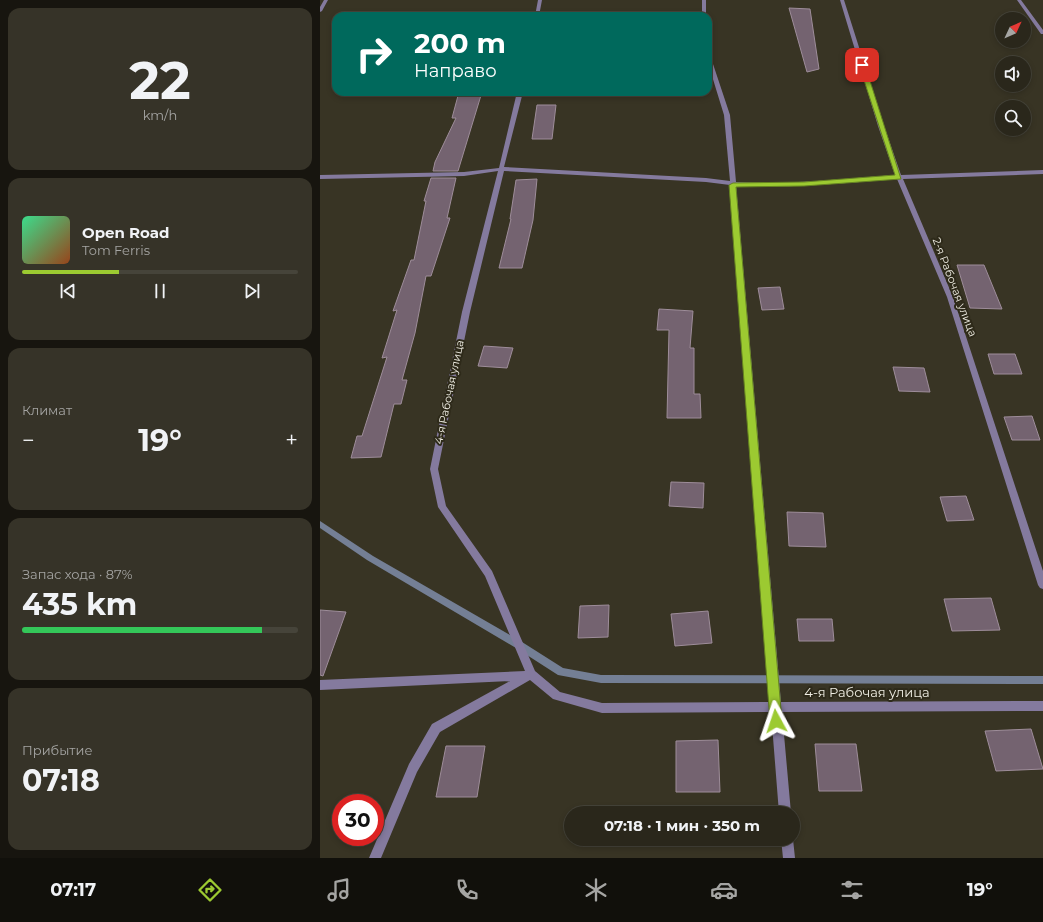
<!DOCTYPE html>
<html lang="ru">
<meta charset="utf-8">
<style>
body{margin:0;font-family:Montserrat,sans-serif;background:#363328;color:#f1f3f6;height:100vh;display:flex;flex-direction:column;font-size:15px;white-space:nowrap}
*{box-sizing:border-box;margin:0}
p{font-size:13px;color:#a5a5a3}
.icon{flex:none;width:22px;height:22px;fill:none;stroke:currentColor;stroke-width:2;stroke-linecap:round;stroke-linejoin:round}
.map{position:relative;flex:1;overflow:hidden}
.sheet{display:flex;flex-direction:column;gap:8px;padding:8px;background:#17150f;width:320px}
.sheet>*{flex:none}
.hud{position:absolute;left:12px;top:12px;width:380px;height:84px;border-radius:12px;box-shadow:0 2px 6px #0003,0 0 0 1px #46443a;background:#00695c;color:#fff;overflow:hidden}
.needle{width:26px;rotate:46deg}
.fabs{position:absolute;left:675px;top:12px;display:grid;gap:8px}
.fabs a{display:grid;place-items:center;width:36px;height:36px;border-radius:50%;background:#2a271b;box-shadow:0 2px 6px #0003,0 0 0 1px #46443a;font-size:20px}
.speed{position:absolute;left:12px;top:794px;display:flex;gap:8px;font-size:20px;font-weight:700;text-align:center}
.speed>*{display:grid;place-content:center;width:52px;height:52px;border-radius:50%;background:#2a271b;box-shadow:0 2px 6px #0003,0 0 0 1px #46443a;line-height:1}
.speed .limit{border:6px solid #d22;background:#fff;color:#111}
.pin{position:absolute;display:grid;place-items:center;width:34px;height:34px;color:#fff;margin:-17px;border-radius:8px;box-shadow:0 2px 6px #0006}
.me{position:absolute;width:44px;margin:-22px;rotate:355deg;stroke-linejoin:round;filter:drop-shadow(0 0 3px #0008)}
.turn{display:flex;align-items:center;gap:14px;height:84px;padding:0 16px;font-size:18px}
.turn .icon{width:52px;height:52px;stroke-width:2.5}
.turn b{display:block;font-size:28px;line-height:34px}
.big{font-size:30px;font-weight:700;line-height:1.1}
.sheet .card{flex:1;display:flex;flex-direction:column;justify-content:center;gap:6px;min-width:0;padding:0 14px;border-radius:12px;background:#363328}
.sheet .dial{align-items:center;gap:0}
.dial b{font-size:52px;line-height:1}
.song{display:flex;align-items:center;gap:12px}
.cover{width:48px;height:48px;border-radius:6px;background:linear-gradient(135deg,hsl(150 70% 55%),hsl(20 70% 35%))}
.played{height:4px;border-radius:2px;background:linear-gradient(90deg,#9cca31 35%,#46443a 35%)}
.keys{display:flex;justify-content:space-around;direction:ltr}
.heat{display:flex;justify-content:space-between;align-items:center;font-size:22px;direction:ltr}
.charge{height:6px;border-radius:3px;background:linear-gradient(90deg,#34c759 87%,#46443a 0)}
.trip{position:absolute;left:244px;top:806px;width:236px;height:40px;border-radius:20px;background:#2a271b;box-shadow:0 2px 6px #0003,0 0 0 1px #46443a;font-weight:700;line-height:40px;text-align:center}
.dock{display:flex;height:64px;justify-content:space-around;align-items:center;background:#11100b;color:#a5a5a3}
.dock .icon{width:28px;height:28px}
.dock .selected{color:#9cca31}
.dock b{font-size:18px;color:#f1f3f6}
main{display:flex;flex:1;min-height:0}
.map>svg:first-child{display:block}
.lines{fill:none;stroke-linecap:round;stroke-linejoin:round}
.stream{fill:#747f95;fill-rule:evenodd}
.building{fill:#746370;stroke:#9e8d9a}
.minor{fill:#847a9e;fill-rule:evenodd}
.route{fill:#9cca31;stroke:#658320}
.labels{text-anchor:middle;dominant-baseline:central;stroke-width:4;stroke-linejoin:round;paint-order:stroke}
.street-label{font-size:11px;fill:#efede3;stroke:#2e2a1a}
.near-street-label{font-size:13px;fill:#efede3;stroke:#2e2a1a}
</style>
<main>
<section class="sheet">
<div class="card dial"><b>22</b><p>km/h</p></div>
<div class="card">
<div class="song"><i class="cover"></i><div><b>Open Road</b><p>Tom Ferris</p></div></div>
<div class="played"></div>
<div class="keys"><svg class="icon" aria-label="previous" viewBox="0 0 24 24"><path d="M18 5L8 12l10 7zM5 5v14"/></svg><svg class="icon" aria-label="pause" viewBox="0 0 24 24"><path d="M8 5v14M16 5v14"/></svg><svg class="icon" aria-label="next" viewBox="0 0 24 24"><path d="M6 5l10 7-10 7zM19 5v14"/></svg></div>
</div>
<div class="card"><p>Климат</p>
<div class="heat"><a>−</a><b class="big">19°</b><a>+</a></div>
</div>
<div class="card"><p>Запас хода · 87%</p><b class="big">435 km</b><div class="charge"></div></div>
<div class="card"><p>Прибытие</p><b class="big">07:18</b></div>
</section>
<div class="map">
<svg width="723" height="858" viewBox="0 0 723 858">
<rect width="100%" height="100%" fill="#383424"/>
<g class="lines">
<path class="stream" d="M 0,521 L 53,556 L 202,642 L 243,668 L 281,675 L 723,676 L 723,684 L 281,683 L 238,675 L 196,648 L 47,560 L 0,528 Z"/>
</g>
<path class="building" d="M 469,8 L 490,9 L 499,69 L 487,72 Z
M 139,92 L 162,92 L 138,171 L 113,171 L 115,162 L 136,118 L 132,118 Z
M 217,105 L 236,105 L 232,139 L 212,139 Z
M 111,178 L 136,178 L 127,218 L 130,218 L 111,276 L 106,276 L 95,333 L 82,380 L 87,380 L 81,404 L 74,404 L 61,457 L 31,458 L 37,436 L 42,436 L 67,357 L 62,358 L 77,310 L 73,311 L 91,260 L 94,260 L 106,201 L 104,201 Z
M 217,179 L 213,220 L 202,268 L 179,268 L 191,219 L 190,219 L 196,180 Z
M 637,265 L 664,265 L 682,309 L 650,308 Z
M 460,287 L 464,309 L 442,310 L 438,288 Z
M 339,309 L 373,311 L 370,348 L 374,348 L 374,394 L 380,394 L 381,418 L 347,418 L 349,330 L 337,330 Z
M 164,346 L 193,348 L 187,368 L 158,366 Z
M 668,354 L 695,354 L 702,374 L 674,374 Z
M 573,367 L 604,368 L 610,392 L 579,391 Z
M 712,416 L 720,440 L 692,440 L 684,417 Z
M 351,482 L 384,483 L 383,508 L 349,506 Z
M 646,496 L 654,520 L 627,521 L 620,497 Z
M 467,512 L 503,513 L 506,547 L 469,546 Z
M 671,598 L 680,630 L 632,631 L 624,599 Z
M 289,605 L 288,637 L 258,638 L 260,606 Z
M 0,610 L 26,612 L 3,676 L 0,675 Z
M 388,611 L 392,643 L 355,646 L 351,614 Z
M 477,619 L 512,619 L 514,641 L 479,641 Z
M 711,729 L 723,769 L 676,771 L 665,731 Z
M 398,740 L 400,792 L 356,792 L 356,741 Z
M 495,744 L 536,744 L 542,791 L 499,791 Z
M 126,746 L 165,746 L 157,797 L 116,797 Z"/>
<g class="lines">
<path class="minor" d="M 4,0 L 8,0 L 2,11 L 0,12 L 0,7 Z
M 218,0 L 222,0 L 219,16 L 215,16 Z
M 382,0 L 386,0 L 386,16 L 382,16 Z
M 520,0 L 524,0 L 564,126 L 581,175 L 723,170 L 723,174 L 583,179 L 633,297 L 723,571 L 723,589 L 720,588 L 718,585 L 627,297 L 577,179 C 523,183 470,189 416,185 L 461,702 L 723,701 L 723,711 L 462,712 L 471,813 L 459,813 L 451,712 L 282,713 L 233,699 L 210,680 L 120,732 L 97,772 L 61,858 L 49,858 L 89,764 L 112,724 L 190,681 L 0,690 L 0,680 L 205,671 L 165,576 L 118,507 L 110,469 L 142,312 L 178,171 L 144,176 L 0,179 L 0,175 L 144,172 L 179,168 L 197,92 L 203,92 L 184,167 L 386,178 L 410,181 L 404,115 L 388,63 L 388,54 L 390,55 L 410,115 L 416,182 C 469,185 522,179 575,175 L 558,126 ZM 184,171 L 386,182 L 410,185 L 451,702 L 282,703 L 240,692 L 215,671 L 172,571 L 126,506 L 118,469 L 150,312 Z
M 697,0 L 701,0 L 723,30 L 723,34 L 721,34 Z
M 461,839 L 473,839 L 475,858 L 463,858 Z"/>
</g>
<path class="route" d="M 542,63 L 545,65 L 581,179 L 484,186 L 416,187 L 462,721 L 460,725 L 456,727 L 452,725 L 450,721 L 409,185 L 413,183 L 484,182 L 575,175 L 539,65 Z"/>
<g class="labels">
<g class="street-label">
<text transform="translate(635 287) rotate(69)">2-я Рабочая улица</text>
<text transform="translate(129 392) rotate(-78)">4-я Рабочая улица</text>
</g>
<g class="near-street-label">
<text x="547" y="692">4-я Рабочая улица</text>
</g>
</g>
</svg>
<div class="fabs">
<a><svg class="needle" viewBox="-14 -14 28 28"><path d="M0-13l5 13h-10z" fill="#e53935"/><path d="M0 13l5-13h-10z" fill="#a5a5a3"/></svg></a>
<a><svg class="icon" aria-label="sound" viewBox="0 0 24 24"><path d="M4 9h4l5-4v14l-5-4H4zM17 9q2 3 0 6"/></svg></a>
<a><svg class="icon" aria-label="search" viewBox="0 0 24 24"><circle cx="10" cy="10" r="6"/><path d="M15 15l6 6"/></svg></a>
</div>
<div class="speed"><div class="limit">30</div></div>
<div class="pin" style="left:542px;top:65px;background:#d93025"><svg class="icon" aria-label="arrive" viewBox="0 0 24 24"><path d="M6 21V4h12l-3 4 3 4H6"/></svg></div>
<svg class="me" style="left:456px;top:721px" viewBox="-20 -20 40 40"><path d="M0-17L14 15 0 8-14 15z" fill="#9cca31" stroke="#fff" stroke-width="4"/></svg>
<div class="trip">07:18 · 1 мин · 350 m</div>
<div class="hud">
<div class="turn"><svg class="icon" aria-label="right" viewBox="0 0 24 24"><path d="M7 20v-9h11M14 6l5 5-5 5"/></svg><div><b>200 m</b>Направо</div></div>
</div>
</div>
</main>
<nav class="dock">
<b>07:17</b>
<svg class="icon selected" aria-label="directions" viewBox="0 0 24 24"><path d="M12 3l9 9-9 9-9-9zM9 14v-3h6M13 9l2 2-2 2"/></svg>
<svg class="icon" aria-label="music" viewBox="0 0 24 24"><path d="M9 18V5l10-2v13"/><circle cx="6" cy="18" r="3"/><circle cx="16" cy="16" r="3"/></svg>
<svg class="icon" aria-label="phone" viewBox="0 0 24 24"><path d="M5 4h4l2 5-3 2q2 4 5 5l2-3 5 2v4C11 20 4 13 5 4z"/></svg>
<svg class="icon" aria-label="climate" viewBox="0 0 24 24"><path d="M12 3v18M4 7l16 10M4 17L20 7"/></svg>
<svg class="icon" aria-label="car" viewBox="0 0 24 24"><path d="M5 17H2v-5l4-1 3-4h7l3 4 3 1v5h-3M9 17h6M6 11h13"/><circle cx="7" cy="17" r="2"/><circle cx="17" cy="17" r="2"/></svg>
<svg class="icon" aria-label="filters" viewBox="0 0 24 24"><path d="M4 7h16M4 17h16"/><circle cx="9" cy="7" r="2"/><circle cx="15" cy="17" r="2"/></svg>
<b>19°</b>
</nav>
